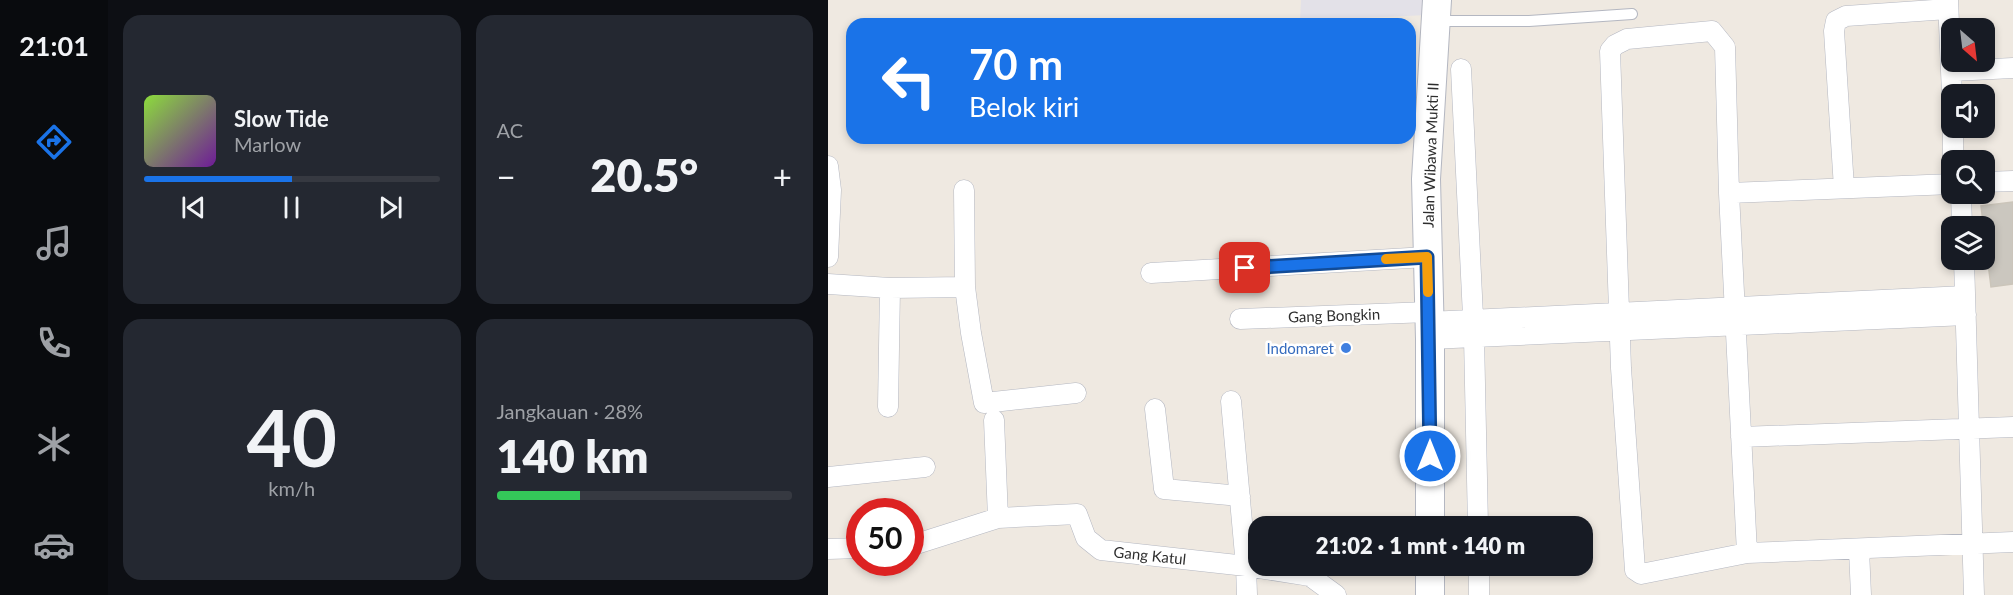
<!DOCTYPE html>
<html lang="id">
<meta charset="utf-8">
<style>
body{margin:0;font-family:Lato,sans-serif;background:#242831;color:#f1f3f6;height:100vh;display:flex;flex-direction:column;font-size:22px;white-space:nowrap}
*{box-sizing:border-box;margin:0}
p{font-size:20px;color:#9ea1a6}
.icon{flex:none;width:33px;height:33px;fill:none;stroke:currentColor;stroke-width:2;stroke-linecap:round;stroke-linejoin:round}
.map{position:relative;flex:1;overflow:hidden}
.details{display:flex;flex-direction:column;gap:15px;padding:15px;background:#0d0f14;width:720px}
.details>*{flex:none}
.guide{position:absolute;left:18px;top:18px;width:570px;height:126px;border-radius:18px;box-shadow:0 3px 9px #0003;background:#1a73e8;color:#fff;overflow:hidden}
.needle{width:39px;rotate:152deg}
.controls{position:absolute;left:1113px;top:18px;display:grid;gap:12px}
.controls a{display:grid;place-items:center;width:54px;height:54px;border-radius:12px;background:#171b24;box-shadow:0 3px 9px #0003;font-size:30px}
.speed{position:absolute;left:18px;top:498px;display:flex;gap:12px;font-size:30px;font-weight:700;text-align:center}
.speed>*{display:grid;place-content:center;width:78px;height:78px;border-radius:50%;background:#171b24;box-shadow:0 3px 9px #0003;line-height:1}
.speed .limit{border:9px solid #d22;background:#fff;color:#111}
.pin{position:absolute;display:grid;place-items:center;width:51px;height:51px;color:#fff;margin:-26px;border-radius:12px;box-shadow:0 3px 9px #0006}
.me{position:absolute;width:66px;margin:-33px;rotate:0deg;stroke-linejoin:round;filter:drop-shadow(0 0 4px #0008)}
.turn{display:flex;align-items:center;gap:21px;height:126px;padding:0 24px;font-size:27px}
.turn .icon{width:78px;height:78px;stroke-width:2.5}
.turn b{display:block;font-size:42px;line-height:51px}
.big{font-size:45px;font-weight:800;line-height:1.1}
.details .widget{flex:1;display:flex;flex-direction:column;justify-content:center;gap:9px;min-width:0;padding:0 21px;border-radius:18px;background:#242831}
.details .dial{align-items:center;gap:0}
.dial b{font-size:78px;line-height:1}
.song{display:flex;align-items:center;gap:18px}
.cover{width:72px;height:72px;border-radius:9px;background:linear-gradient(135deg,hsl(90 70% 55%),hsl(280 70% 35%))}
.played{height:6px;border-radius:3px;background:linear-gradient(90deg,#1a73e8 50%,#363941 50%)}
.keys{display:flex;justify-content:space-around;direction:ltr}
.heat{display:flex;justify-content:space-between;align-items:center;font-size:33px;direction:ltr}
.charge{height:9px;border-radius:4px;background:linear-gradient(90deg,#34c759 28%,#363941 0)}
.details .tiles{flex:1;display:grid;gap:15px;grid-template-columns:repeat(2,1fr)}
.trip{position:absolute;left:420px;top:516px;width:345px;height:60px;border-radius:18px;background:#171b24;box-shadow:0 3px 9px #0003;font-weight:800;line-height:60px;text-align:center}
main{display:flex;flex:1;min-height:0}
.tabs{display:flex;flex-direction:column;width:108px;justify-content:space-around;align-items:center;background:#090b0e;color:#9ea1a6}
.tabs .icon{width:42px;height:42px}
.tabs .selected{color:#1a73e8}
.tabs b{font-size:27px;color:#f1f3f6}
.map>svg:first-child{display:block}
.industrial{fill:#e3e1e8}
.building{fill:#cbc7bf;stroke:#cbc5ba;stroke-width:1.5}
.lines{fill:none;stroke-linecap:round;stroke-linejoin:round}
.service-casing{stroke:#b4b7c1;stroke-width:12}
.minor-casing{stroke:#b4b7c1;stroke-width:21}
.secondary-casing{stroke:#b4b7c1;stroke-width:30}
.service{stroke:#fff;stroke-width:10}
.minor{stroke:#fff;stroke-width:20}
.secondary{stroke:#fff;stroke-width:28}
.route-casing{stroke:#114b97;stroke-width:15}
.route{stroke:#1a73e8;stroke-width:10}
.slow{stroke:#f59e0b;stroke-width:10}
.shop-dot{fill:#3f7fe0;stroke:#fff;stroke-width:2}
.labels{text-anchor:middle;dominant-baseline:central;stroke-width:5;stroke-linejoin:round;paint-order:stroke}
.street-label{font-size:15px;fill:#2e2e2e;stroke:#fff}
.shop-label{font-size:15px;fill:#366cbe;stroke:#fff;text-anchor:end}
</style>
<main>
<nav class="tabs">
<b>21:01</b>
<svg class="icon selected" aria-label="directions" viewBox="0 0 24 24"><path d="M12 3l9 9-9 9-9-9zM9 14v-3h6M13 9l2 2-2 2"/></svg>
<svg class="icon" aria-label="music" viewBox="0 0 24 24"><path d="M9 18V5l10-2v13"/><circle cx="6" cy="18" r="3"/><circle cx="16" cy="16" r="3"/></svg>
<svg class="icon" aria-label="phone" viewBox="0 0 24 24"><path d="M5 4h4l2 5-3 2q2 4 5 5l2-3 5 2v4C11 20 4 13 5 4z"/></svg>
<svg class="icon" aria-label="climate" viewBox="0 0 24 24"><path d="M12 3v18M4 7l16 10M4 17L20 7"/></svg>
<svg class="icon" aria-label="car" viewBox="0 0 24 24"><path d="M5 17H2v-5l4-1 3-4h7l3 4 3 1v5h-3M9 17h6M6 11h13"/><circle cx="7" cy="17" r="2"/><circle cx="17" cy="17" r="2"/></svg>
</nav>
<section class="details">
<div class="tiles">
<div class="widget">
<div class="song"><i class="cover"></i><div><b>Slow Tide</b><p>Marlow</p></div></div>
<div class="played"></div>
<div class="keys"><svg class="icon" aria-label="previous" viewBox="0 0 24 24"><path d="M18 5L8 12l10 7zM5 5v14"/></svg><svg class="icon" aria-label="pause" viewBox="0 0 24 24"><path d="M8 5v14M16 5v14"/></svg><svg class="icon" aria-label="next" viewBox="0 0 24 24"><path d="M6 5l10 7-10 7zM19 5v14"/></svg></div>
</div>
<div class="widget"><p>AC</p>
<div class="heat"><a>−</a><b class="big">20.5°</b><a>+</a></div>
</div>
<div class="widget dial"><b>40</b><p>km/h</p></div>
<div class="widget"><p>Jangkauan · 28%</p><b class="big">140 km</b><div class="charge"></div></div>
</div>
</section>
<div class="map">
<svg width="1185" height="595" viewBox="0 0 1185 595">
<rect width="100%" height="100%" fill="#efe9e1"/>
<path class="industrial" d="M 473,0 L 599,0 L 599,15 L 472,21 Z"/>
<path class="building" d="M 1185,202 L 1185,284 L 1163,287 L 1153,206 Z"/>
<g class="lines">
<g class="service-casing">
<path id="service" d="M 608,21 L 701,21 L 804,14"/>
</g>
<g class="minor-casing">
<path id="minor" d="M 1120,0 L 1124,94
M 633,69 L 646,337 L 650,526
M 1124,71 L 1185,68
M 1125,128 L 1125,160
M 0,166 L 3,190 L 0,257
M 1156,182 L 1185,181
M 1016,188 L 1006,31 L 1008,21 L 1018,16 L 1120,9
M 901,193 L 1124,184
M 1133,194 L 1134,226
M 1136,260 L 1146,595
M 323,273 L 599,257
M 0,284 L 62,288 L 137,287 L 136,190
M 137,287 L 143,333 L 156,403 L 248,393
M 412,319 L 601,312
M 601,322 L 1137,296
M 602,339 L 1138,315
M 403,401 L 418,566 L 419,595
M 60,407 L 62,288
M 327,409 L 336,489 L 412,496
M 166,420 L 170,518
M 913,437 L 1185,427
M 0,477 L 97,467
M 82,546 L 170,518 L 249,514 L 258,538 L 273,550 L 418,566 L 482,576 L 508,595
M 0,549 L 32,548
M 1031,550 L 1033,595
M 919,553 L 901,193 L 897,47 L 884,31 L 799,39 L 787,45 L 782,51 L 793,368 L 807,570 L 813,574 L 919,553 L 1185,542
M 651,566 L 651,595"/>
</g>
<g class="secondary-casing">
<path id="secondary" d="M 602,526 L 602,339 L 598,179 L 609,0
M 602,566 L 602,595"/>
</g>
<use href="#service" class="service"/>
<use href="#minor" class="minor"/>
<use href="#secondary" class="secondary"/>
</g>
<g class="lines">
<g class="route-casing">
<path id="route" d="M 417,268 L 599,257 L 602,456"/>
</g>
<use href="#route" class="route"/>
<path class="slow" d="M 558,259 L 599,257 L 600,292"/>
</g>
<circle class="shop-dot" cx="518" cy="348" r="6"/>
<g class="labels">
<g class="street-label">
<text transform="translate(602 155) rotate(-88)">Jalan Wibawa Mukti II</text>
<text transform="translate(506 315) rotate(-2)">Gang Bongkin</text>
<text transform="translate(322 555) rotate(6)">Gang Katul</text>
</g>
<g class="shop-label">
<text x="506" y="348">Indomaret</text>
</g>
</g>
</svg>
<div class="controls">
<a><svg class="needle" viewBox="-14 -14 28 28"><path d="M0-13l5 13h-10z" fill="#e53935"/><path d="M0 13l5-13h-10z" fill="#9ea1a6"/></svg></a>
<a><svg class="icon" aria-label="sound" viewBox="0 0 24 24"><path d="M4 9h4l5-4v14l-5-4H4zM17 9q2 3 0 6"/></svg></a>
<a><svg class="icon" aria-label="search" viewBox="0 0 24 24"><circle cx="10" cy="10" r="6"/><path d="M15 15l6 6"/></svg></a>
<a><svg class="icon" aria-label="layers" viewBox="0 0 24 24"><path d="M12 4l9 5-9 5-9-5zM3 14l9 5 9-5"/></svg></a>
</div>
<div class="speed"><div class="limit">50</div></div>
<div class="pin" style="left:417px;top:268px;background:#d93025"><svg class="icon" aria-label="arrive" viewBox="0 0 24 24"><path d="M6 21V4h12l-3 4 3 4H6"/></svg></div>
<svg class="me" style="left:602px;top:456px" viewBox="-20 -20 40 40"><circle r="17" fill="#1a73e8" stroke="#fff" stroke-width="3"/><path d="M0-11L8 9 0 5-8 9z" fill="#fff"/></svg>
<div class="trip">21:02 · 1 mnt · 140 m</div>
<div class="guide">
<div class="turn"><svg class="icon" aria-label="left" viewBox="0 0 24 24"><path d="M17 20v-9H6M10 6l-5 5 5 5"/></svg><div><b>70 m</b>Belok kiri</div></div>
</div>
</div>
</main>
